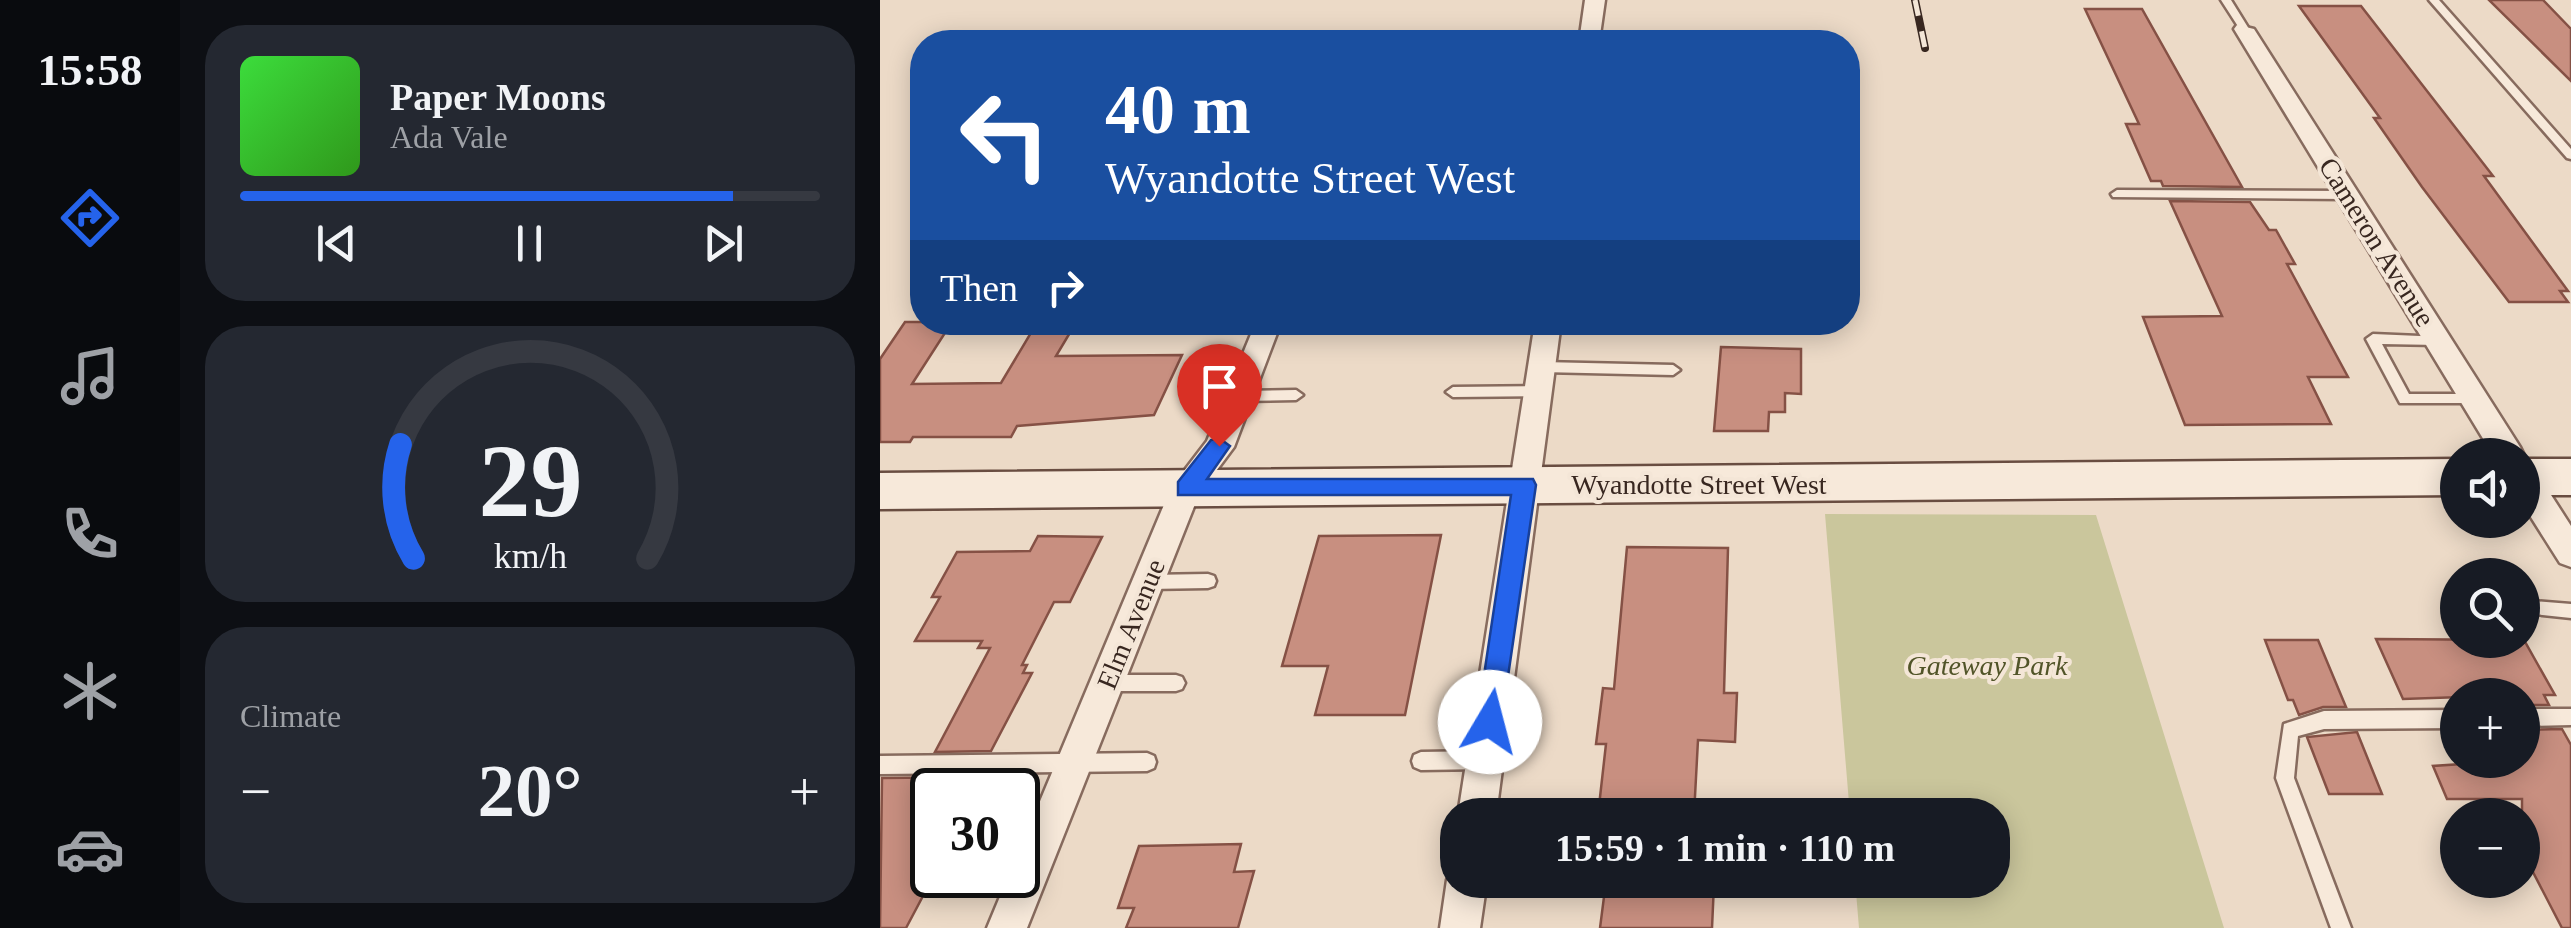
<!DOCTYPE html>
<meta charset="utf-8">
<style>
body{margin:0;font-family:"Times New Roman",serif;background:#242831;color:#f1f3f6;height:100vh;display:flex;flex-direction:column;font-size:38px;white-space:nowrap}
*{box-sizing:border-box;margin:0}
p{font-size:32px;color:#9ea1a6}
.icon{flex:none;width:55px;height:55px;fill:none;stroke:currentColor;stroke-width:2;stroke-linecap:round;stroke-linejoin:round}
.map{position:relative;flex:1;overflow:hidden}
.sheet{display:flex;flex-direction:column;gap:25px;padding:25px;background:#0d0f14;width:700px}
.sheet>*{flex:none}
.top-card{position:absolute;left:30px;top:30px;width:950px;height:305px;border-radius:40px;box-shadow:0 5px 25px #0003;background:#1a4fa0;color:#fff;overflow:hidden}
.tools{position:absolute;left:1560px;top:438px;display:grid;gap:20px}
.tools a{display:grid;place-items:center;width:100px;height:100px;border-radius:50%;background:#171b24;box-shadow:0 5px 25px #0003;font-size:50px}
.speed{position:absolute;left:30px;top:768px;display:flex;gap:20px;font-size:50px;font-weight:700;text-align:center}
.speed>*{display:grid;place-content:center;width:130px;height:130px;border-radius:50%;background:#171b24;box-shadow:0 5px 25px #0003;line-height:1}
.speed .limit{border:5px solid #111;border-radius:15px;background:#fff;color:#111}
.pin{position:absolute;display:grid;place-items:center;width:85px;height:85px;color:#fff;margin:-102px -42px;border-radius:50% 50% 50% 0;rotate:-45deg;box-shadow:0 0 10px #0007}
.pin .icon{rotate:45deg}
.me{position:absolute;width:110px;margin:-55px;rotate:8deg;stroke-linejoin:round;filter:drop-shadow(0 0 8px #0008)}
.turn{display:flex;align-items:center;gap:35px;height:210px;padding:0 30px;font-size:45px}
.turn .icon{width:130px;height:130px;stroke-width:2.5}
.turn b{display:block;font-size:70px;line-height:85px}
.then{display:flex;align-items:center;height:95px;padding:0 30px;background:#0003;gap:20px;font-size:38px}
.big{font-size:75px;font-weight:800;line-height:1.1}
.sheet .tile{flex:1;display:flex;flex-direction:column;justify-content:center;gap:15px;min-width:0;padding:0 35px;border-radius:40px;background:#242831}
.sheet .dial{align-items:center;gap:0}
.dial svg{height:260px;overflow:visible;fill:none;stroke:#363941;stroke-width:7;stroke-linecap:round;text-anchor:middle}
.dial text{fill:#f1f3f6;stroke:none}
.song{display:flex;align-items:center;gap:30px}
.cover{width:120px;height:120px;border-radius:15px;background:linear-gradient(135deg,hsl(120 70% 55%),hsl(110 70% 35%))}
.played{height:10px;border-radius:5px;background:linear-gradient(90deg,#2563eb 85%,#363941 85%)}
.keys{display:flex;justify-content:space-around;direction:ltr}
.heat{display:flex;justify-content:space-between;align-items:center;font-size:55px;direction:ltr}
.trip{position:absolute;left:560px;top:798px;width:570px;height:100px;border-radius:40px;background:#171b24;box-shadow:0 5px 25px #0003;font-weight:800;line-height:100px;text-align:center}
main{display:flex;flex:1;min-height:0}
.tab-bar{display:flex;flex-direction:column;width:180px;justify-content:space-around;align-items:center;background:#090b0e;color:#9ea1a6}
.tab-bar .icon{width:70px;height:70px}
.tab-bar .active{color:#2563eb}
.tab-bar b{font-size:45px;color:#f1f3f6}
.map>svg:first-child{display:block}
.green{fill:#cac69c}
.building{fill:#c88f80;stroke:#855145;stroke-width:2.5}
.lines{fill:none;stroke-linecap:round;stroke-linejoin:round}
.service-casing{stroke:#876b5e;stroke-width:5}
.minor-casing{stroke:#876b5e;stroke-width:5}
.secondary-casing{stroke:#694d41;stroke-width:5}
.service{fill:#f7e9da;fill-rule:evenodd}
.minor{fill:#f7e9da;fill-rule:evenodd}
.secondary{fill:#f7e9da;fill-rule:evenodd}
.rail-casing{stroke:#382720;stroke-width:8}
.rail{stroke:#f4e6d7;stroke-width:5;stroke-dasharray:16;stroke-linecap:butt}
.route{fill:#2563eb;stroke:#184099;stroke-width:2.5}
.labels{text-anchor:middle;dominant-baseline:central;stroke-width:8;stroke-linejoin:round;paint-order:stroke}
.street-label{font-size:28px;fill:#382720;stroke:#f4e6d7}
.park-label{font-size:28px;font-style:italic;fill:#515428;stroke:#f4e6d7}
</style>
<main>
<nav class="tab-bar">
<b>15:58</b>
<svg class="icon active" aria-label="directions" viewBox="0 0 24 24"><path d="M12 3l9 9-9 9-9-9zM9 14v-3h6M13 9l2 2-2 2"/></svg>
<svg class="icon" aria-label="music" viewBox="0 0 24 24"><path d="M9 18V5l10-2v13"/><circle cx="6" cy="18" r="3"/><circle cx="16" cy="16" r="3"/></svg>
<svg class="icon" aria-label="phone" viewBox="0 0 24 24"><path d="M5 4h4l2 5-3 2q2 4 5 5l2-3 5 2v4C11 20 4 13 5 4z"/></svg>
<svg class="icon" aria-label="climate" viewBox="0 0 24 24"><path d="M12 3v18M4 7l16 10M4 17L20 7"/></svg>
<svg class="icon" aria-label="car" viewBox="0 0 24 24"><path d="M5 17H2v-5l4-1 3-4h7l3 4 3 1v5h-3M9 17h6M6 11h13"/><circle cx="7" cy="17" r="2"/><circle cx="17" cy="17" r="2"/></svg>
</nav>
<section class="sheet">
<div class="tile">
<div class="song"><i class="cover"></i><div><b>Paper Moons</b><p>Ada Vale</p></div></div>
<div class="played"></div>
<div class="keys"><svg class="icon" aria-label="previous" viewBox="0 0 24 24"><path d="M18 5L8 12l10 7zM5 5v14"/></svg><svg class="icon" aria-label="pause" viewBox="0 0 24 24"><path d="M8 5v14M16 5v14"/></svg><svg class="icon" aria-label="next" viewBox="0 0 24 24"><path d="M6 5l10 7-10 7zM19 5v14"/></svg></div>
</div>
<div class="tile dial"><svg viewBox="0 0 100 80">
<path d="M14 69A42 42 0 1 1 86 69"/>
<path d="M14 69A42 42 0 0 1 10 34" stroke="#2563eb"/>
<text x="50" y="56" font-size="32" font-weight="700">29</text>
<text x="50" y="72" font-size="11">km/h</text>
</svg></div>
<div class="tile"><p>Climate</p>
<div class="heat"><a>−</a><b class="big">20°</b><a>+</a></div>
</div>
</section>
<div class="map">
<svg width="1691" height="928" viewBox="0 0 1691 928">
<rect width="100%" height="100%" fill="#ecdac7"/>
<path class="green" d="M 945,514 L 1216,515 L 1344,928 L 979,928 L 975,880 L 1112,880 L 1112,815 L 970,815 Z"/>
<path class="building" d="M 1609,0 L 1663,0 L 1691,29 L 1691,81 Z
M 1419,6 L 1481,6 L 1613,176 L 1604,176 L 1688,291 L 1680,291 L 1688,302 L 1629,302 L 1542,187 L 1494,118 L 1500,118 Z
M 1205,9 L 1262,9 L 1362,187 L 1283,186 L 1281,181 L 1271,181 L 1246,124 L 1259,124 Z
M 1290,201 L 1370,202 L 1389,230 L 1396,230 L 1415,264 L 1407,264 L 1468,377 L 1428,377 L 1451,424 L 1305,425 L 1263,317 L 1342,316 Z
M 25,322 L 72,322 L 32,384 L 121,383 L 152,331 L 191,331 L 176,356 L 302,355 L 274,415 L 137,426 L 131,437 L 33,437 L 30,442 L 0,442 L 0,359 Z
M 841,347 L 921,349 L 921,394 L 905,393 L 905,412 L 889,412 L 888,431 L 834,431 Z
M 561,535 L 525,715 L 435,715 L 448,666 L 402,666 L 439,536 Z
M 158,536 L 222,537 L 190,602 L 174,602 L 142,665 L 147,665 L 143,673 L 152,673 L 111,751 L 55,752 L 110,648 L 98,648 L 102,641 L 35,641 L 60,597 L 52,597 L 77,552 L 150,551 Z
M 747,547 L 848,548 L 844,693 L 857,693 L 855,742 L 818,740 L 814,815 L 718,815 L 726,744 L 716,744 L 723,688 L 734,689 Z
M 1496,639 L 1644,640 L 1675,695 L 1664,695 L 1669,705 L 1642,705 L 1642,695 L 1523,699 Z
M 1385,640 L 1438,640 L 1466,707 L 1443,707 L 1419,715 L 1413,700 L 1408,700 Z
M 1682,729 L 1691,745 L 1691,928 L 1682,928 L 1642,851 L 1642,799 L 1567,799 L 1553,766 L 1642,760 L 1642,730 Z
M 1477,732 L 1502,794 L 1449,794 L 1427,737 Z
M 99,777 L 93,790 L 52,790 L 52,879 L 26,928 L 0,928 L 2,778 Z
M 361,844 L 354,872 L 374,871 L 358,928 L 246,928 L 254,908 L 238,908 L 259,846 Z
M 738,880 L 834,884 L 832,928 L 720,928 L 725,889 L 737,890 Z"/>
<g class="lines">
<g class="service-casing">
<path id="service" d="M 1341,0 L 1351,0 L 1369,29 L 1367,31 L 1361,31 Z
M 1549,0 L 1559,0 L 1691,149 L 1691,159 L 1687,158 Z
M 1237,190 L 1467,191 L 1473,195 L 1467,199 L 1233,197 L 1231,194 Z
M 1493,334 L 1563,337 L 1565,340 L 1558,345 L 1502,344 L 1529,394 L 1594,394 L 1599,395 L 1601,399 L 1599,403 L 1520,403 L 1486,339 Z
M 662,362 L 793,365 L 800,370 L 793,375 L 662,372 L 655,367 Z
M 658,386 L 665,391 L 658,396 L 573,397 L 566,392 L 573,387 Z
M 416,390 L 423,395 L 416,400 L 359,401 L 352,396 L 359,391 Z
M 328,574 L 334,576 L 336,581 L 334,586 L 328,588 L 268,589 L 262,587 L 260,582 L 262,577 L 268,575 Z
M 1642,597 L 1652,601 L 1691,604 L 1691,618 L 1645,613 L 1642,612 Z
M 227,675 L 296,675 L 302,677 L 305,683 L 302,689 L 296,691 L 227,691 L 221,689 L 218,683 L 221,677 Z
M 1642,709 L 1691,709 L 1691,725 L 1642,726 Z
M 1578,710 L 1578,728 L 1444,729 L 1418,736 L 1414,778 L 1471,928 L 1451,928 L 1396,778 L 1404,724 L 1444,711 Z
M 605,751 L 612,754 L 614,760 L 612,766 L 605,769 L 541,770 L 534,767 L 532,761 L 534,755 L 541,752 Z
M 267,753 L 274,756 L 276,762 L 274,768 L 267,771 L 0,774 L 0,756 Z"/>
</g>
<g class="minor-casing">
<path id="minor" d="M 705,0 L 725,0 L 719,42 L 699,42 Z
M 1357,25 L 1374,29 L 1640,447 L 1644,455 L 1642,458 L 1613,455 L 1354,29 Z
M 376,322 L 396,322 L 399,328 L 354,447 L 319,494 L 147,928 L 107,928 L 129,875 L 138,875 L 138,854 L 291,488 L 327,441 Z
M 655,322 L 681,322 L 616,815 L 578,815 Z
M 1642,464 L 1653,467 L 1691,526 L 1691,567 L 1680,563 L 1642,503 Z
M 578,864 L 578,880 L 607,880 L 600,928 L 560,928 L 567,880 Z"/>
</g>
<g class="secondary-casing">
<path id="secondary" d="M 1578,459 L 1578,495 L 0,509 L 0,473 Z
M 1642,459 L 1691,459 L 1691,495 L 1642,495 Z"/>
</g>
<use href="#service" class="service"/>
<use href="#minor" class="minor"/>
<use href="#secondary" class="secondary"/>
<g class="rail-casing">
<path id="rail" d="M 1035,0 L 1045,48"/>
</g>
<use href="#rail" class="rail"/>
</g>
<path class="route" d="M 339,438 L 350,446 L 327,479 L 653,479 L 656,485 L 620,731 L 610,735 L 601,731 L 597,722 L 631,495 L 298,495 L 298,482 L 331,440 Z"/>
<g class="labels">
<g class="street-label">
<text transform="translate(1497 242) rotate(58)">Cameron Avenue</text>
<text x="819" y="484">Wyandotte Street West</text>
<text transform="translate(251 624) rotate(-68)">Elm Avenue</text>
</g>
<g class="park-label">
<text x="1107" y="665">Gateway Park</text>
</g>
</g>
</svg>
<div class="tools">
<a><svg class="icon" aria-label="sound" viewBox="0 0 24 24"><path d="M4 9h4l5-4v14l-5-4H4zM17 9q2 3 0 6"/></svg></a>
<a><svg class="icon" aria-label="search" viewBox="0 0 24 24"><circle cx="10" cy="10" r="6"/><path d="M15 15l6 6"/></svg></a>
<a>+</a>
<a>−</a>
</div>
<div class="speed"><div class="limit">30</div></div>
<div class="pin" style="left:339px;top:446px;background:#d93025"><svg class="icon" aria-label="arrive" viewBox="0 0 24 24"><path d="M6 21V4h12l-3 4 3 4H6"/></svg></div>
<svg class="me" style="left:610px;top:722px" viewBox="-20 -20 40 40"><circle r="19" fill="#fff"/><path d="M0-13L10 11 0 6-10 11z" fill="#2563eb"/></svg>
<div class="trip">15:59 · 1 min · 110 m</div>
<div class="top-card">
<div class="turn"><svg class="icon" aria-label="left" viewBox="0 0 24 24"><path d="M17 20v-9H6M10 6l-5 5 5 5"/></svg><div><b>40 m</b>Wyandotte Street West</div></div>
<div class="then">Then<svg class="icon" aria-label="right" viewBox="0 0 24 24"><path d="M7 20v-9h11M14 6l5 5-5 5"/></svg></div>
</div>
</div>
</main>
